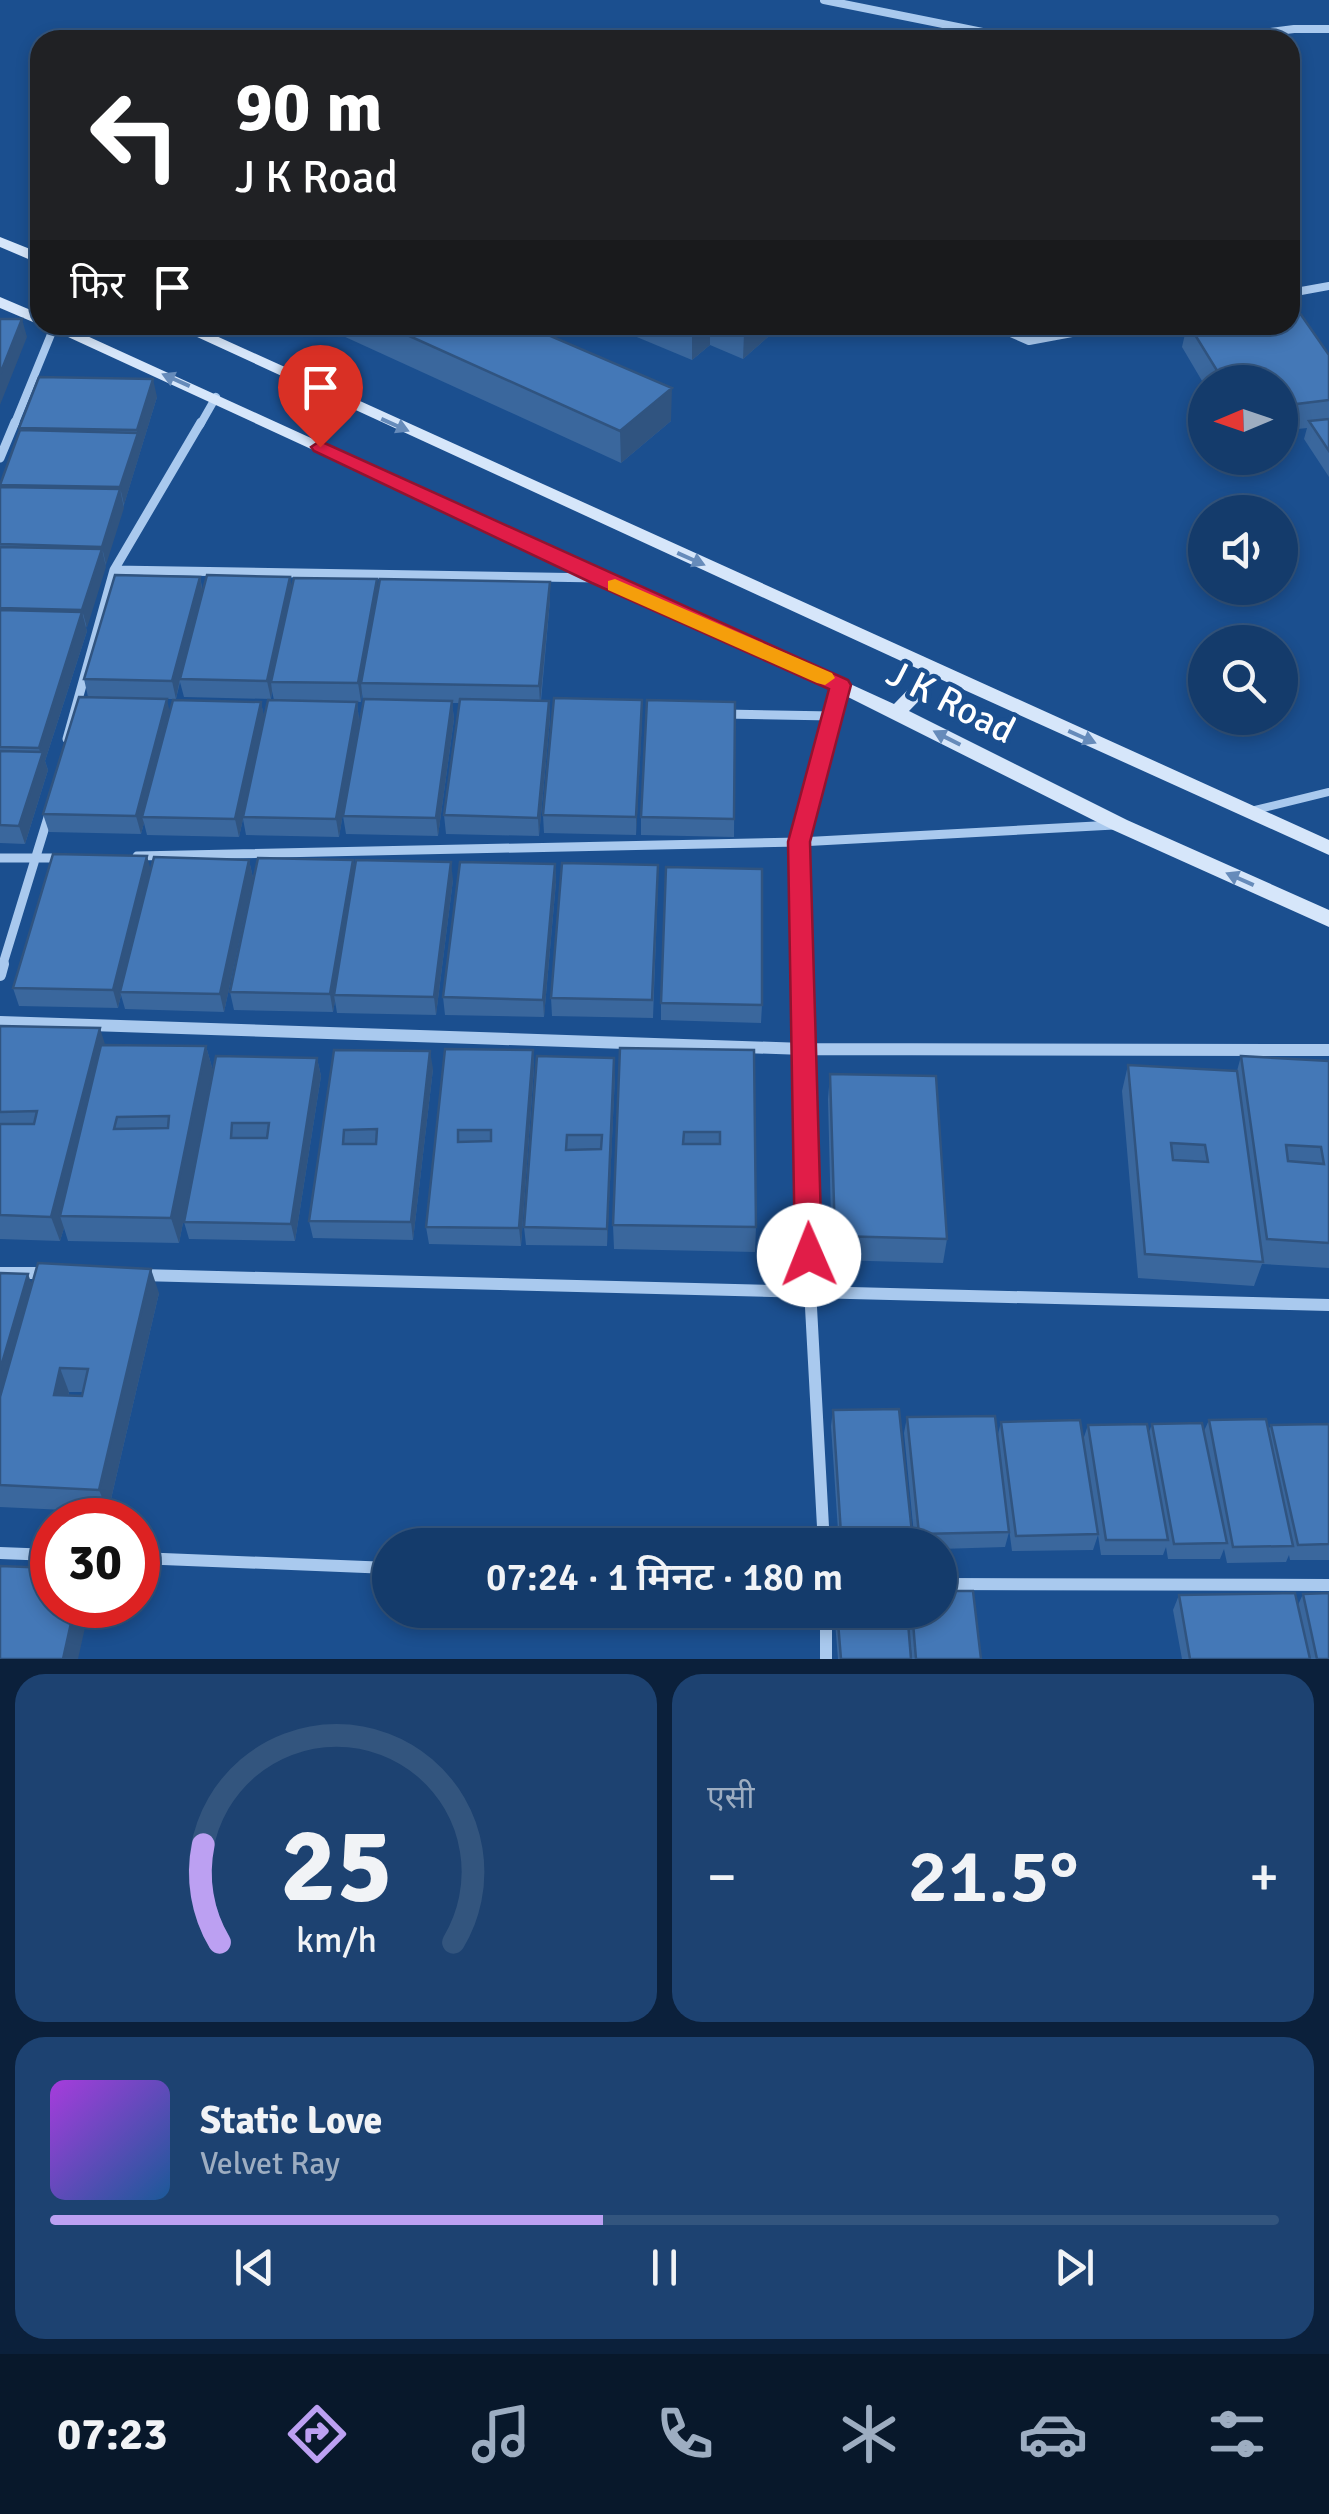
<!DOCTYPE html>
<html lang="hi">
<meta charset="utf-8">
<style>
body{margin:0;font-family:Signika,"Noto Sans Devanagari",sans-serif;background:#1d4271;color:#f1f3f6;height:100vh;display:flex;flex-direction:column;font-size:38px;white-space:nowrap}
*{box-sizing:border-box;margin:0}
p{font-size:32px;color:#9dadc1}
.icon{flex:none;width:55px;height:55px;fill:none;stroke:currentColor;stroke-width:2;stroke-linecap:round;stroke-linejoin:round}
.map{position:relative;height:1659px;overflow:hidden}
.details{display:flex;flex-direction:column;gap:15px;padding:15px;background:#0b203b;flex:1}
.details>*{flex:none}
.hud{position:absolute;left:30px;top:30px;width:1270px;height:305px;border-radius:30px;box-shadow:0 5px 15px #0003,0 0 0 2px #33557e;background:#202124;color:#fff;overflow:hidden}
.needle{width:65px;rotate:268deg}
.tools{position:absolute;left:1188px;top:365px;display:grid;gap:20px}
.tools a{display:grid;place-items:center;width:110px;height:110px;border-radius:50%;background:#143b6b;box-shadow:0 5px 15px #0003,0 0 0 2px #33557e;font-size:50px}
.speed{position:absolute;left:30px;top:1498px;display:flex;gap:20px;font-size:50px;font-weight:700;text-align:center}
.speed>*{display:grid;place-content:center;width:130px;height:130px;border-radius:50%;background:#143b6b;box-shadow:0 5px 15px #0003,0 0 0 2px #33557e;line-height:1}
.speed .limit{border:15px solid #d22;background:#fff;color:#111}
.pin{position:absolute;display:grid;place-items:center;width:85px;height:85px;color:#fff;margin:-102px -42px;border-radius:50% 50% 50% 0;rotate:-45deg;box-shadow:0 0 10px #0007}
.pin .icon{rotate:45deg}
.me{position:absolute;width:110px;margin:-55px;rotate:359deg;stroke-linejoin:round;filter:drop-shadow(0 0 8px #0008)}
.turn{display:flex;align-items:center;gap:35px;height:210px;padding:0 40px;font-size:45px}
.turn .icon{width:130px;height:130px;stroke-width:2.5}
.turn b{display:block;font-size:70px;line-height:85px}
.then{display:flex;align-items:center;height:95px;padding:0 40px;background:#0003;gap:20px;font-size:38px}
.big{font-size:75px;font-weight:600;line-height:1.1}
.details .tile{flex:1;display:flex;flex-direction:column;justify-content:center;gap:15px;min-width:0;padding:0 35px;border-radius:30px;background:#1d4271}
.details .dial{align-items:center;gap:0}
.dial svg{height:260px;overflow:visible;fill:none;stroke:#33557e;stroke-width:7;stroke-linecap:round;text-anchor:middle}
.dial text{fill:#f1f3f6;stroke:none}
.song{display:flex;align-items:center;gap:30px}
.cover{width:120px;height:120px;border-radius:15px;background:linear-gradient(135deg,hsl(280 70% 55%),hsl(210 70% 35%))}
.played{height:10px;border-radius:5px;background:linear-gradient(90deg,#bca0f2 45%,#33557e 45%)}
.keys{display:flex;justify-content:space-around;direction:ltr}
.heat{display:flex;justify-content:space-between;align-items:center;font-size:55px;direction:ltr}
.details .tiles{flex:1;display:grid;gap:15px;grid-template-columns:1fr 1fr}
.tile:last-child{grid-column:span 2}
.trip{position:absolute;left:372px;top:1528px;width:585px;height:100px;border-radius:50px;background:#143b6b;box-shadow:0 5px 15px #0003,0 0 0 2px #33557e;font-weight:600;line-height:100px;text-align:center}
.menu{display:flex;height:160px;justify-content:space-around;align-items:center;background:#08182b;color:#9dadc1}
.menu .icon{width:70px;height:70px}
.menu .selected{color:#bca0f2}
.menu b{font-size:45px;color:#f1f3f6}
.map>svg:first-child{display:block}
.lines{fill:none;stroke-linecap:round;stroke-linejoin:round}
.service{stroke:#a9c9ee;stroke-width:8}
.minor-far2{stroke:#a9c9ee;stroke-width:8}
.minor-far1{stroke:#a9c9ee;stroke-width:9}
.minor{stroke:#a9c9ee;stroke-width:12}
.secondary{fill:#d6e6fa;fill-rule:evenodd}
.wall{fill:#3a679d;fill-rule:evenodd}
.shaded-wall{fill:#305480}
.building{fill:#4478b7;stroke:#305480;stroke-width:2.5;fill-rule:evenodd}
.oneway{fill:#668bba}
.route{fill:#e11d48;stroke:#92132f;stroke-width:2.5}
.slow{fill:#f59e0b}
.labels{text-anchor:middle;dominant-baseline:central;stroke-width:9;stroke-linejoin:round;paint-order:stroke}
.street-label{font-size:38px;fill:#fff;stroke:#1b4f8f}
</style>
<div class="map">
<svg width="1329" height="1659" viewBox="0 0 1329 1659">
<rect width="100%" height="100%" fill="#1b4f8f"/>
<g class="lines">
<path class="service" d="M 1251,811 L 1329,792"/>
<path class="minor-far2" d="M 824,0 L 1022,40
M 1206,40 L 1294,29 L 1329,29
M 1290,293 L 1329,286
M 992,325 L 1029,341 L 1115,325
M 14,425 L 54,327
M 200,425 L 216,397"/>
<path class="minor-far1" d="M 0,458 L 15,422
M 114,570 L 600,578
M 724,714 L 833,716
M 67,739 L 114,570 L 201,422
M 137,856 L 799,842 L 1114,825
M 0,858 L 65,858
M 2,967 L 49,814
M 802,967 L 799,842 L 841,685"/>
<path class="minor" d="M 802,964 L 810,1289 L 824,1545
M 0,975 L 3,964
M 0,1022 L 804,1049 L 1329,1050
M 0,1273 L 48,1273
M 140,1275 L 1329,1305
M 0,1553 L 52,1555
M 138,1558 L 390,1568
M 940,1584 L 1329,1585
M 826,1610 L 826,1659"/>
<path class="secondary" d="M 0,237 L 40,253 L 40,264 L 0,247 Z
M 0,297 L 40,314 L 40,325 L 0,308 Z
M 42,325 L 63,325 L 894,704 L 925,672 L 171,325 L 192,325 L 1329,840 L 1329,855 L 940,679 L 909,711 L 1127,820 L 1329,910 L 1329,927 L 1113,830 L 834,690 Z"/>
</g>
<path class="wall" d="M 319,325 L 525,325 L 671,421 L 621,463 Z
M 608,325 L 770,325 L 769,336 L 743,359 L 710,345 L 692,360 Z
M 1187,325 L 1290,325 L 1329,355 L 1329,477 L 1304,439 L 1307,428 L 1280,431 L 1280,382 L 1205,382 L 1205,386 L 1182,347 Z
M 157,397 L 86,628 L 87,631 L 45,761 L 48,770 L 25,844 L 0,843 L 0,485 L 20,430 L 19,428 Z
M 200,577 L 203,592 L 292,585 L 378,587 L 550,582 L 550,600 L 541,701 L 549,701 L 550,719 L 539,836 L 446,834 L 444,815 L 460,703 L 452,703 L 454,719 L 438,836 L 346,834 L 343,816 L 363,701 L 362,693 L 361,702 L 274,700 L 272,691 L 271,699 L 184,697 L 180,682 L 176,699 L 144,699 L 170,711 L 261,702 L 264,718 L 357,702 L 359,720 L 339,837 L 246,835 L 243,819 L 239,837 L 147,835 L 144,823 L 141,834 L 49,832 L 43,814 L 88,697 L 84,679 Z
M 735,702 L 734,837 L 641,835 L 641,817 Z
M 642,719 L 636,835 L 544,833 L 543,815 Z
M 249,860 L 253,878 L 224,1012 L 125,1009 L 121,995 L 118,1008 L 19,1006 L 13,988 L 151,870 Z
M 353,860 L 355,871 L 453,880 L 436,1015 L 337,1013 L 335,1001 L 333,1012 L 234,1010 L 230,992 Z
M 555,864 L 556,882 L 544,1017 L 445,1015 L 443,997 Z
M 658,883 L 653,1018 L 552,1016 L 551,998 Z
M 661,1003 L 762,1005 L 761,1023 L 661,1020 Z
M 0,1026 L 105,1045 L 206,1046 L 213,1071 L 179,1243 L 68,1241 L 64,1228 L 60,1241 L 0,1239 Z
M 620,1048 L 754,1050 L 756,1227 L 755,1252 L 614,1249 L 613,1225 Z
M 445,1049 L 533,1050 L 534,1068 L 521,1246 L 429,1244 L 426,1227 Z
M 334,1050 L 433,1069 L 413,1240 L 313,1238 L 309,1221 Z
M 216,1056 L 317,1058 L 321,1076 L 295,1241 L 189,1239 L 184,1222 Z
M 537,1056 L 615,1075 L 607,1246 L 526,1245 L 524,1227 Z
M 1241,1056 L 1329,1061 L 1329,1268 L 1262,1264 L 1254,1286 L 1138,1278 L 1122,1091 L 1128,1065 L 1237,1071 Z
M 830,1074 L 947,1239 L 943,1263 L 832,1260 L 828,1099 Z
M 0,1273 L 32,1285 L 159,1293 L 108,1512 L 0,1507 ZM 69,1392 L 83,1392 L 82,1396 L 69,1395 Z
M 833,1410 L 912,1533 L 909,1545 L 839,1545 L 831,1426 Z
M 907,1417 L 1009,1532 L 1005,1547 L 940,1549 L 940,1545 L 915,1545 L 904,1433 Z
M 1209,1420 L 1268,1430 L 1271,1425 L 1329,1424 L 1329,1560 L 1290,1560 L 1289,1555 L 1286,1562 L 1227,1563 L 1224,1549 L 1220,1559 L 1168,1559 L 1166,1547 L 1163,1555 L 1101,1555 L 1098,1535 L 1093,1550 L 1012,1551 L 997,1438 L 1001,1422 L 1083,1440 L 1088,1425 L 1149,1432 L 1152,1424 L 1204,1431 Z
M 1303,1594 L 1329,1659 L 1182,1659 L 1173,1610 L 1179,1595 L 1298,1605 Z
M 834,1610 L 907,1610 L 911,1659 L 838,1659 Z
M 907,1610 L 940,1610 L 981,1659 L 912,1659 Z"/>
<path class="shaded-wall" d="M 22,319 L 27,337 L 0,405 L 0,374 Z
M 704,325 L 710,325 L 710,345 L 692,360 L 692,334 Z
M 753,325 L 770,325 L 769,336 L 743,359 L 744,333 Z
M 153,379 L 157,397 L 124,505 L 120,487 Z
M 672,388 L 671,421 L 621,463 L 620,431 Z
M 120,489 L 124,508 L 106,565 L 102,547 Z
M 102,549 L 106,567 L 87,628 L 82,610 Z
M 200,577 L 203,595 L 180,679 L 176,699 L 172,681 Z
M 290,577 L 293,595 L 271,682 L 272,691 L 271,699 L 267,681 Z
M 377,579 L 379,597 L 361,683 L 362,693 L 361,702 L 358,683 Z
M 550,582 L 550,600 L 540,704 L 539,686 Z
M 82,612 L 87,631 L 45,761 L 48,770 L 25,844 L 19,826 L 41,757 L 39,748 Z
M 167,699 L 171,718 L 142,817 L 144,823 L 141,834 L 136,816 Z
M 642,700 L 642,719 L 636,835 L 636,817 Z
M 452,701 L 454,719 L 438,836 L 436,818 Z
M 549,701 L 550,719 L 539,836 L 538,818 Z
M 261,702 L 265,720 L 239,837 L 235,819 Z
M 357,702 L 359,720 L 339,837 L 336,819 Z
M 147,856 L 152,874 L 120,992 L 121,995 L 118,1008 L 113,990 Z
M 249,860 L 253,878 L 224,1012 L 220,994 Z
M 353,860 L 356,878 L 334,995 L 335,1001 L 333,1012 L 330,994 Z
M 451,862 L 453,880 L 436,1015 L 434,997 Z
M 555,864 L 556,882 L 544,1017 L 543,1000 Z
M 100,1028 L 108,1054 L 60,1216 L 64,1228 L 60,1241 L 51,1217 Z
M 206,1046 L 213,1071 L 179,1243 L 171,1218 Z
M 533,1050 L 534,1068 L 521,1246 L 519,1228 Z
M 430,1051 L 433,1069 L 413,1240 L 411,1222 Z
M 317,1058 L 321,1076 L 295,1241 L 291,1224 Z
M 614,1058 L 615,1075 L 607,1246 L 607,1229 Z
M 151,1269 L 159,1293 L 108,1512 L 99,1490 Z
M 28,1274 L 37,1298 L 0,1430 L 0,1370 Z
M 60,1368 L 69,1392 L 64,1418 L 54,1395 Z
M 75,1605 L 90,1605 L 78,1659 L 63,1659 Z"/>
<path class="building" d="M 1189,34 L 1254,40 L 1189,40 Z
M 1297,309 L 1329,355 L 1329,400 L 1280,406 L 1280,382 L 1224,382 L 1189,325 L 1290,325 L 1290,310 Z
M 0,319 L 22,319 L 0,374 Z
M 385,325 L 525,325 L 672,388 L 620,431 Z
M 669,325 L 704,325 L 692,334 Z
M 724,325 L 753,325 L 744,333 Z
M 39,377 L 153,379 L 137,430 L 19,428 Z
M 1329,419 L 1329,451 L 1309,421 Z
M 20,430 L 138,433 L 120,487 L 0,485 Z
M 0,487 L 120,489 L 102,547 L 0,544 Z
M 0,547 L 102,549 L 82,610 L 0,608 Z
M 115,575 L 200,577 L 172,681 L 84,679 Z
M 207,575 L 290,577 L 267,681 L 180,679 Z
M 294,578 L 377,579 L 358,683 L 271,682 Z
M 380,579 L 550,582 L 539,686 L 361,683 Z
M 0,610 L 82,612 L 39,748 L 0,747 Z
M 79,697 L 167,699 L 136,816 L 43,814 Z
M 554,698 L 642,700 L 636,817 L 543,815 Z
M 364,699 L 452,701 L 436,818 L 343,816 Z
M 460,699 L 549,701 L 538,818 L 444,815 Z
M 173,700 L 261,702 L 235,819 L 142,817 Z
M 268,700 L 357,702 L 336,819 L 243,817 Z
M 647,700 L 735,702 L 734,819 L 641,817 Z
M 0,751 L 43,752 L 19,826 L 0,825 Z
M 53,854 L 147,856 L 113,990 L 13,988 Z
M 154,857 L 249,860 L 220,994 L 120,992 Z
M 258,858 L 353,860 L 330,994 L 230,992 Z
M 356,860 L 451,862 L 434,997 L 334,995 Z
M 460,862 L 555,864 L 543,1000 L 443,997 Z
M 562,863 L 658,865 L 652,1000 L 551,998 Z
M 666,867 L 762,869 L 762,1005 L 661,1003 Z
M 0,1026 L 100,1028 L 51,1217 L 0,1215 L 0,1124 L 34,1124 L 37,1111 L 0,1112 Z
M 101,1045 L 206,1046 L 171,1218 L 60,1216 ZM 169,1116 L 168,1128 L 114,1129 L 117,1117 Z
M 620,1048 L 754,1050 L 756,1227 L 613,1225 ZM 684,1132 L 720,1132 L 720,1144 L 683,1144 Z
M 445,1049 L 533,1050 L 519,1228 L 426,1227 ZM 458,1130 L 491,1130 L 491,1141 L 458,1142 Z
M 334,1050 L 430,1051 L 411,1222 L 309,1221 ZM 377,1129 L 376,1144 L 343,1144 L 344,1130 Z
M 216,1056 L 317,1058 L 291,1224 L 184,1222 ZM 232,1123 L 269,1123 L 267,1138 L 231,1138 Z
M 537,1056 L 614,1058 L 607,1229 L 524,1227 ZM 567,1135 L 602,1135 L 601,1149 L 566,1150 Z
M 1241,1056 L 1329,1061 L 1329,1243 L 1267,1239 ZM 1286,1145 L 1321,1147 L 1324,1164 L 1288,1161 Z
M 1128,1065 L 1237,1071 L 1263,1262 L 1145,1254 ZM 1171,1143 L 1205,1145 L 1208,1162 L 1173,1160 Z
M 830,1074 L 936,1076 L 947,1239 L 835,1236 Z
M 38,1263 L 151,1269 L 99,1490 L 0,1485 L 0,1397 ZM 60,1368 L 88,1369 L 82,1396 L 54,1395 Z
M 0,1273 L 28,1274 L 0,1370 Z
M 899,1409 L 912,1533 L 841,1534 L 833,1410 Z
M 995,1416 L 1009,1532 L 919,1534 L 907,1417 Z
M 1266,1419 L 1293,1546 L 1233,1547 L 1209,1420 Z
M 1080,1420 L 1098,1534 L 1016,1536 L 1001,1422 Z
M 1202,1423 L 1227,1543 L 1174,1544 L 1152,1424 Z
M 1147,1424 L 1168,1540 L 1106,1540 L 1088,1425 Z
M 1329,1424 L 1329,1544 L 1298,1545 L 1271,1425 Z
M 0,1566 L 52,1568 L 52,1605 L 75,1605 L 63,1659 L 0,1659 Z
M 940,1591 L 973,1591 L 981,1659 L 916,1659 L 912,1610 L 940,1610 Z
M 1295,1593 L 1310,1659 L 1190,1659 L 1179,1595 Z
M 1329,1593 L 1329,1659 L 1317,1659 L 1303,1594 Z
M 837,1610 L 907,1610 L 911,1659 L 841,1659 Z"/>
<defs><path id="oneway-solid" d="M-6-.8H1V-3.2L6.5 0L1 3.2V.8H-6Z" transform="scale(2.5)"/></defs>
<g class="oneway">
<use href="#oneway-solid" transform="translate(176 380) rotate(-156)"/>
<use href="#oneway-solid" transform="translate(395 425) rotate(24)"/>
<use href="#oneway-solid" transform="translate(691 559) rotate(24)"/>
<use href="#oneway-solid" transform="translate(1082 737) rotate(24)"/>
<use href="#oneway-solid" transform="translate(947 738) rotate(-153)"/>
<use href="#oneway-solid" transform="translate(1240 879) rotate(-156)"/>
</g>
<path class="route" d="M 320,441 L 848,680 L 851,685 L 810,842 L 822,1255 L 818,1263 L 809,1266 L 799,1263 L 795,1255 L 788,842 L 829,689 L 592,583 L 314,451 L 311,447 Z"/>
<path class="slow" d="M 615,579 L 832,673 L 835,678 L 825,685 L 817,683 L 608,590 L 608,581 Z"/>
<g class="labels">
<g class="street-label">
<text transform="translate(951 702) rotate(27)">J K Road</text>
</g>
</g>
</svg>
<div class="tools">
<a><svg class="needle" viewBox="-14 -14 28 28"><path d="M0-13l5 13h-10z" fill="#e53935"/><path d="M0 13l5-13h-10z" fill="#9dadc1"/></svg></a>
<a><svg class="icon" aria-label="sound" viewBox="0 0 24 24"><path d="M4 9h4l5-4v14l-5-4H4zM17 9q2 3 0 6"/></svg></a>
<a><svg class="icon" aria-label="search" viewBox="0 0 24 24"><circle cx="10" cy="10" r="6"/><path d="M15 15l6 6"/></svg></a>
</div>
<div class="speed"><div class="limit">30</div></div>
<div class="pin" style="left:320px;top:447px;background:#d93025"><svg class="icon" aria-label="arrive" viewBox="0 0 24 24"><path d="M6 21V4h12l-3 4 3 4H6"/></svg></div>
<svg class="me" style="left:809px;top:1255px" viewBox="-20 -20 40 40"><circle r="19" fill="#fff"/><path d="M0-13L10 11 0 6-10 11z" fill="#e11d48"/></svg>
<div class="trip">07:24 · 1 मिनट · 180 m</div>
<div class="hud">
<div class="turn"><svg class="icon" aria-label="left" viewBox="0 0 24 24"><path d="M17 20v-9H6M10 6l-5 5 5 5"/></svg><div><b>90 m</b>J K Road</div></div>
<div class="then">फिर<svg class="icon" aria-label="arrive" viewBox="0 0 24 24"><path d="M6 21V4h12l-3 4 3 4H6"/></svg></div>
</div>
</div>
<section class="details">
<div class="tiles">
<div class="tile dial"><svg viewBox="0 0 100 80">
<path d="M14 69A42 42 0 1 1 86 69"/>
<path d="M14 69A42 42 0 0 1 9 39" stroke="#bca0f2"/>
<text x="50" y="56" font-size="32" font-weight="700">25</text>
<text x="50" y="72" font-size="11">km/h</text>
</svg></div>
<div class="tile"><p>एसी</p>
<div class="heat"><a>−</a><b class="big">21.5°</b><a>+</a></div>
</div>
<div class="tile">
<div class="song"><i class="cover"></i><div><b>Static Love</b><p>Velvet Ray</p></div></div>
<div class="played"></div>
<div class="keys"><svg class="icon" aria-label="previous" viewBox="0 0 24 24"><path d="M18 5L8 12l10 7zM5 5v14"/></svg><svg class="icon" aria-label="pause" viewBox="0 0 24 24"><path d="M8 5v14M16 5v14"/></svg><svg class="icon" aria-label="next" viewBox="0 0 24 24"><path d="M6 5l10 7-10 7zM19 5v14"/></svg></div>
</div>
</div>
</section>
<nav class="menu">
<b>07:23</b>
<svg class="icon selected" aria-label="directions" viewBox="0 0 24 24"><path d="M12 3l9 9-9 9-9-9zM9 14v-3h6M13 9l2 2-2 2"/></svg>
<svg class="icon" aria-label="music" viewBox="0 0 24 24"><path d="M9 18V5l10-2v13"/><circle cx="6" cy="18" r="3"/><circle cx="16" cy="16" r="3"/></svg>
<svg class="icon" aria-label="phone" viewBox="0 0 24 24"><path d="M5 4h4l2 5-3 2q2 4 5 5l2-3 5 2v4C11 20 4 13 5 4z"/></svg>
<svg class="icon" aria-label="climate" viewBox="0 0 24 24"><path d="M12 3v18M4 7l16 10M4 17L20 7"/></svg>
<svg class="icon" aria-label="car" viewBox="0 0 24 24"><path d="M5 17H2v-5l4-1 3-4h7l3 4 3 1v5h-3M9 17h6M6 11h13"/><circle cx="7" cy="17" r="2"/><circle cx="17" cy="17" r="2"/></svg>
<svg class="icon" aria-label="filters" viewBox="0 0 24 24"><path d="M4 7h16M4 17h16"/><circle cx="9" cy="7" r="2"/><circle cx="15" cy="17" r="2"/></svg>
</nav>
